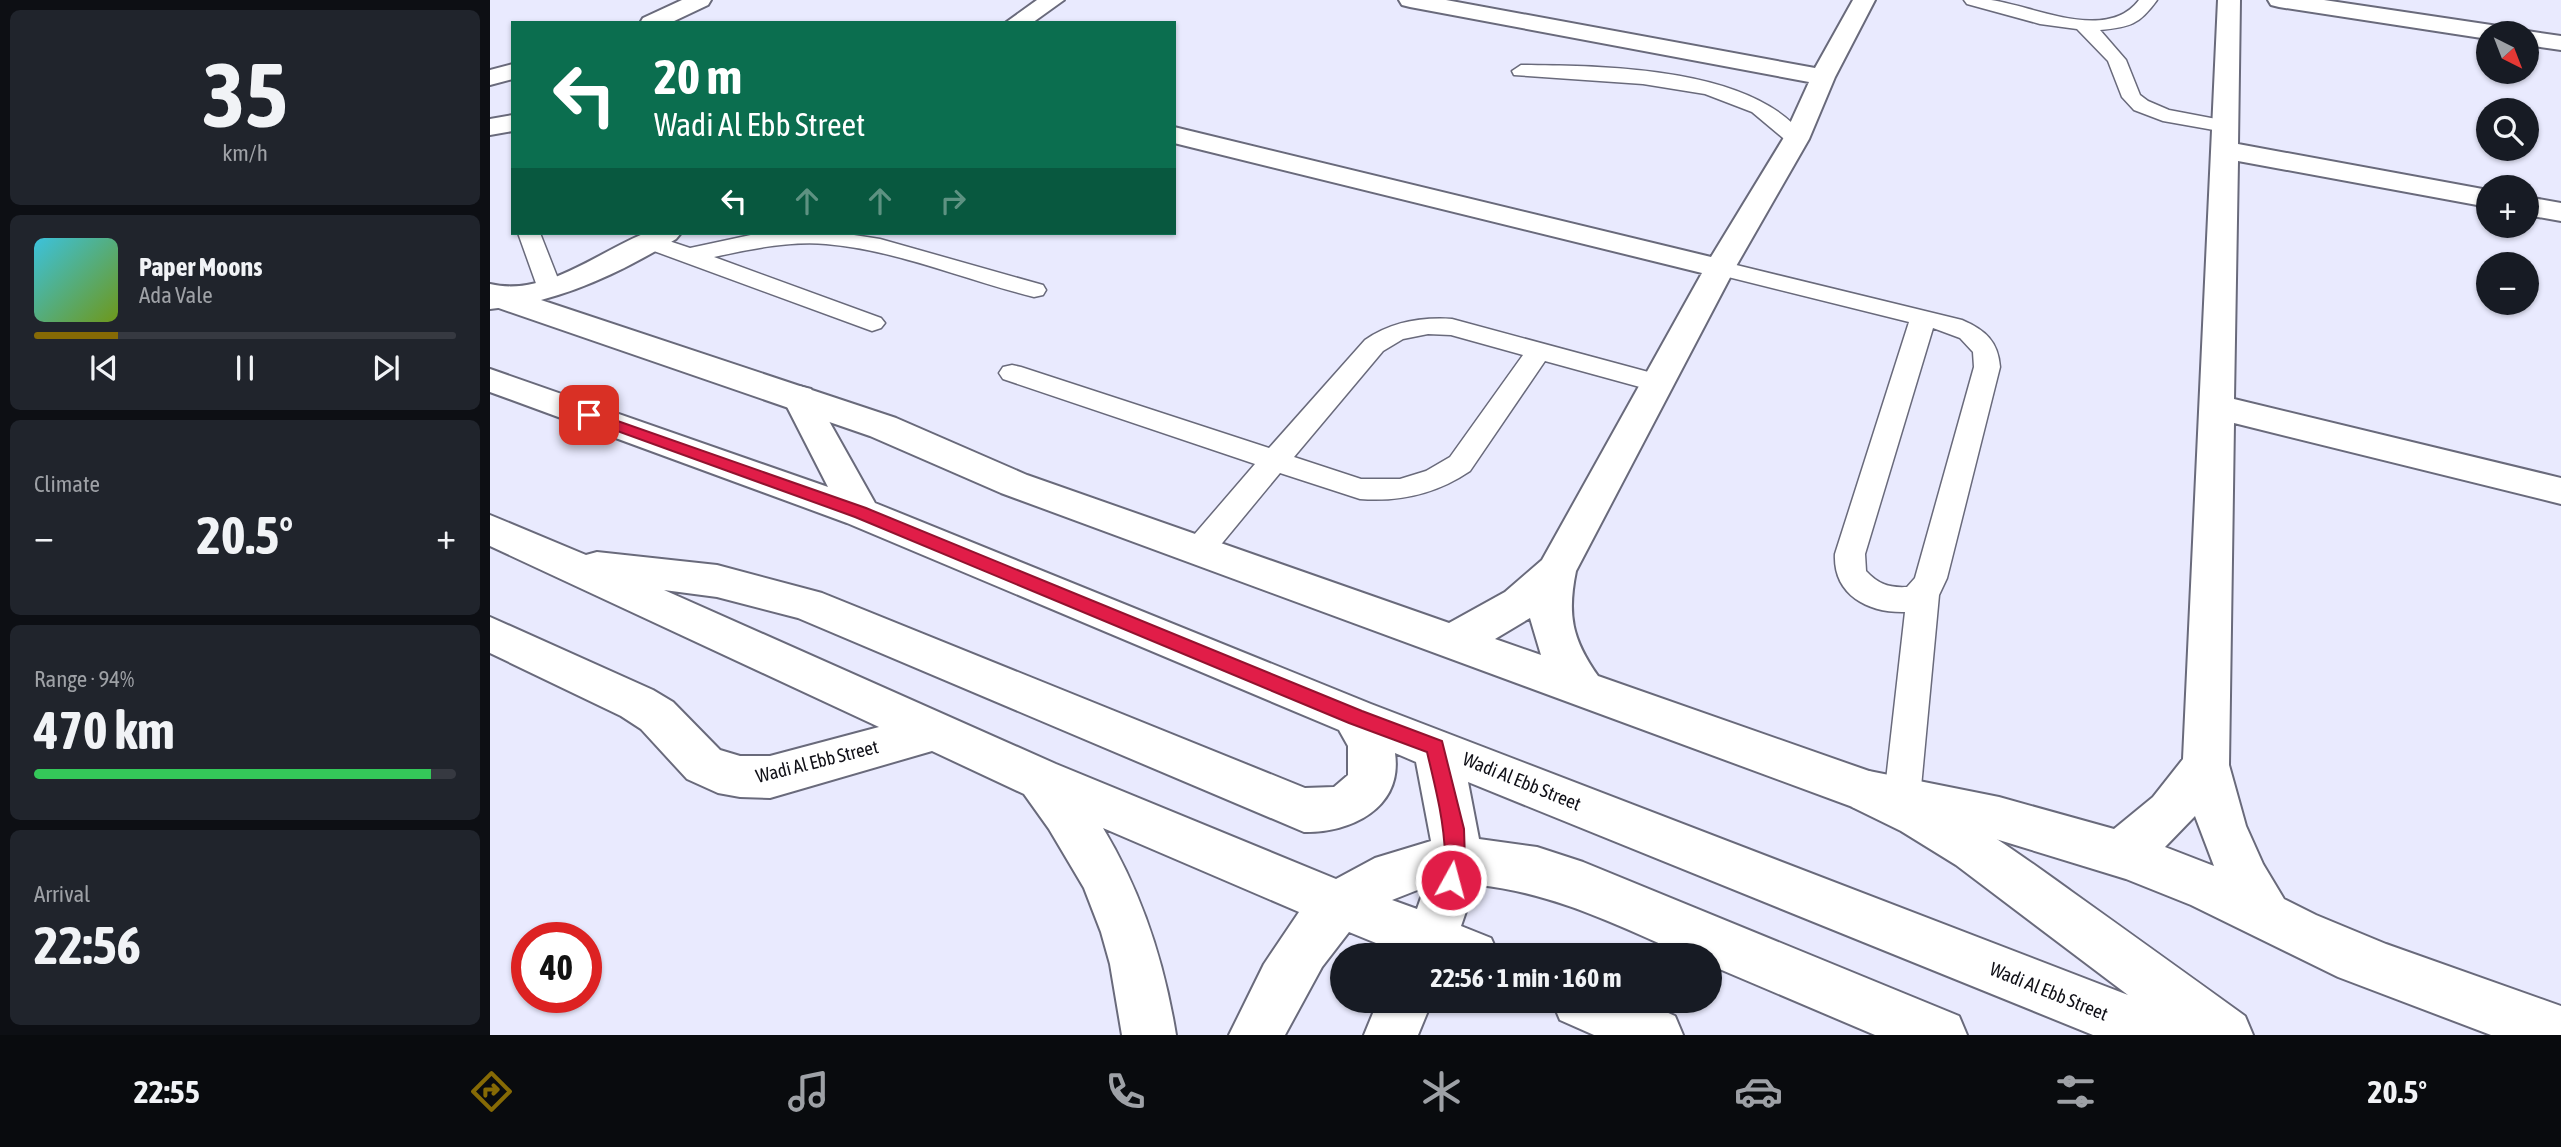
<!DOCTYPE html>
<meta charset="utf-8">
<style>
body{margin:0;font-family:"Asap Condensed",sans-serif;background:#20242c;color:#f1f3f6;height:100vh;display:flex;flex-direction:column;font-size:26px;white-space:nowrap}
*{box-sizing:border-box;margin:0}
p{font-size:23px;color:#9ea1a6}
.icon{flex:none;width:38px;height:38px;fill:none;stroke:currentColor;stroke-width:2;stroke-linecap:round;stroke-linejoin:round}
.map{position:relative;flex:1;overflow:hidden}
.drawer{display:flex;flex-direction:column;gap:10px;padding:10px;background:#0d0f14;width:490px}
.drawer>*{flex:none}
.top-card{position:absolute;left:21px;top:21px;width:665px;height:214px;border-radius:0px;box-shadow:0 2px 5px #0004;background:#0b6e4f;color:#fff;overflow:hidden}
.needle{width:46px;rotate:138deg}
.tools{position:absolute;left:1986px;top:21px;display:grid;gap:14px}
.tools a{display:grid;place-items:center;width:63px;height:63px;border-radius:50%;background:#171b24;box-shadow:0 2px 5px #0004;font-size:35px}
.speed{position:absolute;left:21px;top:922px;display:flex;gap:14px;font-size:35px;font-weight:700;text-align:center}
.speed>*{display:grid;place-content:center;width:91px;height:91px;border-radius:50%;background:#171b24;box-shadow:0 2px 5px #0004;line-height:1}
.speed .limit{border:10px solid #d22;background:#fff;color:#111}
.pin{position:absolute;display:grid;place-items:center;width:60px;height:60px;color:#fff;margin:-30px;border-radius:14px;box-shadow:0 4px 10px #0006}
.me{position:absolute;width:77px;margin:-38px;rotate:7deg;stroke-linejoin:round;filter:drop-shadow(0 0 5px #0008)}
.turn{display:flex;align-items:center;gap:24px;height:147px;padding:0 28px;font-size:32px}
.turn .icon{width:91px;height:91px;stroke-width:2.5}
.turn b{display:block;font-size:49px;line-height:60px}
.lanes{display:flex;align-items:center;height:66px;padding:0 28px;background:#0003;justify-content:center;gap:35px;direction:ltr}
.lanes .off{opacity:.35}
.big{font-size:52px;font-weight:700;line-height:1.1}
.drawer .widget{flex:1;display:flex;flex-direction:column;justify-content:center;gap:10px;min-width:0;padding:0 24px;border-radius:10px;background:#20242c}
.drawer .dial{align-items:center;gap:0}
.dial b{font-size:91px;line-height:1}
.song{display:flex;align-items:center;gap:21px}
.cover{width:84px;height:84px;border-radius:10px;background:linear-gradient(135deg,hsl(190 70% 55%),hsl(80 70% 35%))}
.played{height:7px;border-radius:4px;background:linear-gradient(90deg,#866a05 20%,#363941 20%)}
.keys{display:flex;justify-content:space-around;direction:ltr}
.heat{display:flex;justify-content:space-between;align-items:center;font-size:38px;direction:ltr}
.charge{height:10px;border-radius:5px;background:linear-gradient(90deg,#34c759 94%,#363941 0)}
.trip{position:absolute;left:840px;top:943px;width:392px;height:70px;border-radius:35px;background:#171b24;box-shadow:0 2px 5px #0004;font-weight:700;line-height:70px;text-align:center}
.dock{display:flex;height:112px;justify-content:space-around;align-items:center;background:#090b0e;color:#9ea1a6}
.dock .icon{width:49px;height:49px}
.dock .selected{color:#866a05}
.dock b{font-size:32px;color:#f1f3f6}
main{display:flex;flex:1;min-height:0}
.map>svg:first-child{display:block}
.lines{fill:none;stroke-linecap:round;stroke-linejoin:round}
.service-casing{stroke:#696a7b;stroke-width:3}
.minor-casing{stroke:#696a7b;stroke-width:4}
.tertiary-casing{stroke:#696a7b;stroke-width:4}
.service{fill:#fff;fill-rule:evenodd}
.minor{fill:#fff;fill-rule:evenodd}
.tertiary{fill:#fff;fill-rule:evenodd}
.route{fill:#e11d48;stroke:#92132f;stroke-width:2}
.labels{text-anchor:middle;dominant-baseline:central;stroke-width:5;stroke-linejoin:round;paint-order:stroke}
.street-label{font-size:19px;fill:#101017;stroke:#fff}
</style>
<main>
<section class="drawer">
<div class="widget dial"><b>35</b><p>km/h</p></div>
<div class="widget">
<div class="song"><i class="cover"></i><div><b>Paper Moons</b><p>Ada Vale</p></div></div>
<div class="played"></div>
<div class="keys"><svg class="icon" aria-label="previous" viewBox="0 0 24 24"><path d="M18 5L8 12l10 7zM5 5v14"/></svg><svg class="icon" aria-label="pause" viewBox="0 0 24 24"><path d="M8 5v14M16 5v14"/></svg><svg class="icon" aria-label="next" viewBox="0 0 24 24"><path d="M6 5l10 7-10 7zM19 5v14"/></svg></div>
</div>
<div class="widget"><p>Climate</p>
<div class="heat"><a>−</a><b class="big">20.5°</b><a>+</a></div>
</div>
<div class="widget"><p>Range · 94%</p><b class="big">470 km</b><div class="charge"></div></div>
<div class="widget"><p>Arrival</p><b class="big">22:56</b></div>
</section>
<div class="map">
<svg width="2071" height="1035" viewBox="0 0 2071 1035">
<rect width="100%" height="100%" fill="#e9eafe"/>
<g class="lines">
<g class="service-casing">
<path id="service" d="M 1474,0 C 1483,0 1493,0 1501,0 C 1544,6 1617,43 1649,0 L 1667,0 C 1649,25 1640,27 1610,30 L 1636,60 L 1650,95 L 1658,101 L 1679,110 L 1742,122 L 1745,126 L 1742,130 L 1735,132 L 1673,121 L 1644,110 L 1632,97 L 1618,61 L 1587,29 L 1550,24 L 1477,4 Z
M 1031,65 C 1112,66 1265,66 1316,139 L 1313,143 L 1299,143 L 1262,112 L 1215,94 L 1153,84 L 1024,75 L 1022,71 Z
M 28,233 L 50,233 L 72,289 L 69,294 L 60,296 L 51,294 L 48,289 Z
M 270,233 L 351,233 L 390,239 L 553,285 L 556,290 L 553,295 L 544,297 C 475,280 407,250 336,244 C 299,241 260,249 224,257 L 391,318 L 395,323 L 391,328 L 382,331 L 153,247 L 149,242 L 153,237 L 161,235 L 200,248 Z
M 1230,261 L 1472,320 C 1495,330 1508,341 1510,367 L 1457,578 L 1449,595 L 1430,798 L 1425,810 L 1412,814 L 1399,810 L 1394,798 L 1415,612 C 1378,613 1343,595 1345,554 L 1419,322 L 1222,273 L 1218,268 L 1222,263 ZM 1443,328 L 1470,338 L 1483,352 L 1484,367 L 1425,578 L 1417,587 C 1399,588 1388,584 1376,571 L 1375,554 Z
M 962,319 L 1177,377 L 1181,383 L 1177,389 L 1168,392 L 1055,361 L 980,471 C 946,494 910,502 870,499 L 790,473 L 719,559 L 708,562 L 697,559 L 693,551 L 697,543 L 765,464 L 513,379 L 509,373 L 513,367 L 522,365 L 531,367 L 779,448 L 875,340 C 901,322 931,317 962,319 ZM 938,334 L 961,335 L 1033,355 L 960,457 L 936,471 L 910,479 L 871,479 L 804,457 L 893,351 L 913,339 Z"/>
</g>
<g class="minor-casing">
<path id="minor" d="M 192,0 L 221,0 L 218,5 L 180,23 L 150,23 L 153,18 Z
M 547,0 L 574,0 L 542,23 L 515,23 Z
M 909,0 L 956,0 L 1325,68 L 1363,0 L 1385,0 L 1345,77 L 1319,139 L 1245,268 L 1086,571 C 1077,615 1082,639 1108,676 L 1379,771 L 1509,797 L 1624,829 L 1663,797 L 1693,759 L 1728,0 L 1750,0 L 1748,144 L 1998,190 L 1998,207 L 1748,161 L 1744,399 L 2071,478 L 2071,504 L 1744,423 L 1739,765 L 1756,826 L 1773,864 L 1794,899 L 1826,915 L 1896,944 L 2071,1006 L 2071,1035 L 2001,1035 L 1848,977 L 1701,905 L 1636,879 L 1509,840 L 1379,813 L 511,493 L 380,436 L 0,305 L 0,284 C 54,297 105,254 153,234 C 163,230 179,233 191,233 L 186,239 C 143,265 100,287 51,300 L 406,418 L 537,475 L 959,623 L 1015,592 L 1052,560 L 1212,273 L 684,143 L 684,127 L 1221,257 L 1293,139 L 1319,82 L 920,7 L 912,5 ZM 1040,618 L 1051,655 L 1005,639 ZM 1705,816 L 1724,866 L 1675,847 Z
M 1778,0 L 1834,0 L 2008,26 L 2016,28 L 2020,33 L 1998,33 L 1998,39 L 1789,7 L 1781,5 Z
M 2037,31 L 2071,36 L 2071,50 L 2037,45 L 2037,33 L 2029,33 Z
M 23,64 L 23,79 L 0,85 L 0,70 Z
M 23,115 L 23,131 L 0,135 L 0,119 Z
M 2037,197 L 2071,203 L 2071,221 L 2037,215 Z"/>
</g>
<g class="tertiary-casing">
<path id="tertiary" d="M 0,289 L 23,292 L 28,299 L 23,306 L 0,309 Z
M 0,369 L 338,487 L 292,397 L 297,389 L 309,386 L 321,389 L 385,503 L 881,704 L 1638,995 L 1466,865 L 1411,831 L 1362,807 L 1355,792 L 1362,777 L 1379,771 C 1454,799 1517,845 1581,891 C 1639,932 1697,974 1755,1016 L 1763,1035 L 1603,1035 L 978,782 L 989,839 L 1047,847 L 1093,862 L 1469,1016 L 1477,1035 L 1385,1035 L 1220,965 L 1220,956 L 1198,956 C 1129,926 1064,893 989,885 L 985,885 L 971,926 L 1001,938 L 1009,956 L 907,956 L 908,952 L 859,932 L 832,967 L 795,1035 L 739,1035 L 774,964 L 809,912 L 613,828 C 652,893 674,961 686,1035 L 632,1035 L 620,964 L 611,932 L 594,888 L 559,829 L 534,794 L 442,751 L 280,798 L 250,797 L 228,793 L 197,779 L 151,729 L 131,716 L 0,653 L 0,617 L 163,690 L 183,702 L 230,750 L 250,756 L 280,756 L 389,727 L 0,546 L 0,515 L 96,555 L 107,552 L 227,565 L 332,593 L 815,788 L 844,787 L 858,775 L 858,746 L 849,730 L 357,523 L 0,392 ZM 174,590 L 227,597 L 308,618 L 814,832 C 861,833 913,808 905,753 L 926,762 L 941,841 L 885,858 L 846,879 L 566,764 ZM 930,889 L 934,889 L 927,909 L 902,900 Z
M 888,1001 L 942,1001 L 928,1035 L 874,1035 Z
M 1062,1001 L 1152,1001 L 1185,1016 L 1193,1035 L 1104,1035 L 1070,1020 Z"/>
</g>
<use href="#service" class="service"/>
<use href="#minor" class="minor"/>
<use href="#tertiary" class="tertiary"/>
</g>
<path class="route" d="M 99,411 L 376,508 L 872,711 L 952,741 L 974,829 L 975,861 L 968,887 L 961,890 L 953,887 C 949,876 955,867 955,855 C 954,820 945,786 937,752 L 859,723 L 365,517 L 94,419 L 92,415 Z"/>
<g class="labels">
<g class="street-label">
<text transform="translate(327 761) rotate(-14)">Wadi Al Ebb Street</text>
<text transform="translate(1032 781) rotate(22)">Wadi Al Ebb Street</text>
<text transform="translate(1559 991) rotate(22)">Wadi Al Ebb Street</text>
</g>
</g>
</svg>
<div class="tools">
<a><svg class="needle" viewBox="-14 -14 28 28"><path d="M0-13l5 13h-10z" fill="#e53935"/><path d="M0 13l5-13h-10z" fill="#9ea1a6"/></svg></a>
<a><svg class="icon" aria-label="search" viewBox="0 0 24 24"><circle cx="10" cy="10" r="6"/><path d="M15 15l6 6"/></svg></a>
<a>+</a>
<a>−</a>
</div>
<div class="speed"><div class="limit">40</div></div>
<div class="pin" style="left:99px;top:415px;background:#d93025"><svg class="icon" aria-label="arrive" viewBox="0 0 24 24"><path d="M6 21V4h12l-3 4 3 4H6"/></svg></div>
<svg class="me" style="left:961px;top:880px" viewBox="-20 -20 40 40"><circle r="17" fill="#e11d48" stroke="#fff" stroke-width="3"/><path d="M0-11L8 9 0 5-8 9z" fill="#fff"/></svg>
<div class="trip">22:56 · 1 min · 160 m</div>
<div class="top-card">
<div class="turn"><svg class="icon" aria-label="left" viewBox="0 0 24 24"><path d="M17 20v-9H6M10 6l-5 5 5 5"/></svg><div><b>20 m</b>Wadi Al Ebb Street</div></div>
<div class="lanes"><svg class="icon" aria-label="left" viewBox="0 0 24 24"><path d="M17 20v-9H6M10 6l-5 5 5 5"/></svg><svg class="icon off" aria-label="ahead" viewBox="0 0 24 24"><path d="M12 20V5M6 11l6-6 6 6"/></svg><svg class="icon off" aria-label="ahead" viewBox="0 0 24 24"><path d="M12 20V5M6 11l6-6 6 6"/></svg><svg class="icon off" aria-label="right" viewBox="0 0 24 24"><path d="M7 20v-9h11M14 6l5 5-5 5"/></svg></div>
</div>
</div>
</main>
<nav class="dock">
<b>22:55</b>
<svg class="icon selected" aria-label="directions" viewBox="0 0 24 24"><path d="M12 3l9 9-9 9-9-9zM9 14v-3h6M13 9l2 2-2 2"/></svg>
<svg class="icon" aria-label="music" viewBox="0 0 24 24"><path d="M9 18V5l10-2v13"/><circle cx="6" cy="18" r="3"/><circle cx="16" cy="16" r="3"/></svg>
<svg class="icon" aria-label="phone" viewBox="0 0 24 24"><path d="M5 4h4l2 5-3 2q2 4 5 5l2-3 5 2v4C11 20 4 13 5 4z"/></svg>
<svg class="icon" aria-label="climate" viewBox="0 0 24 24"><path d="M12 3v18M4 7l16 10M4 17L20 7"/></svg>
<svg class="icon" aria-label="car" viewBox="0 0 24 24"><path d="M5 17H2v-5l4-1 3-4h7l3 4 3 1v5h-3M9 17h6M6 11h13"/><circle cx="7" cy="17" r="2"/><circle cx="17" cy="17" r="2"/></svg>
<svg class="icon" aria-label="filters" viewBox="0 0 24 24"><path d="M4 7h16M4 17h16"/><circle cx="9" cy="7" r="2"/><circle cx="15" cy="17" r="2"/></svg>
<b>20.5°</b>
</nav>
